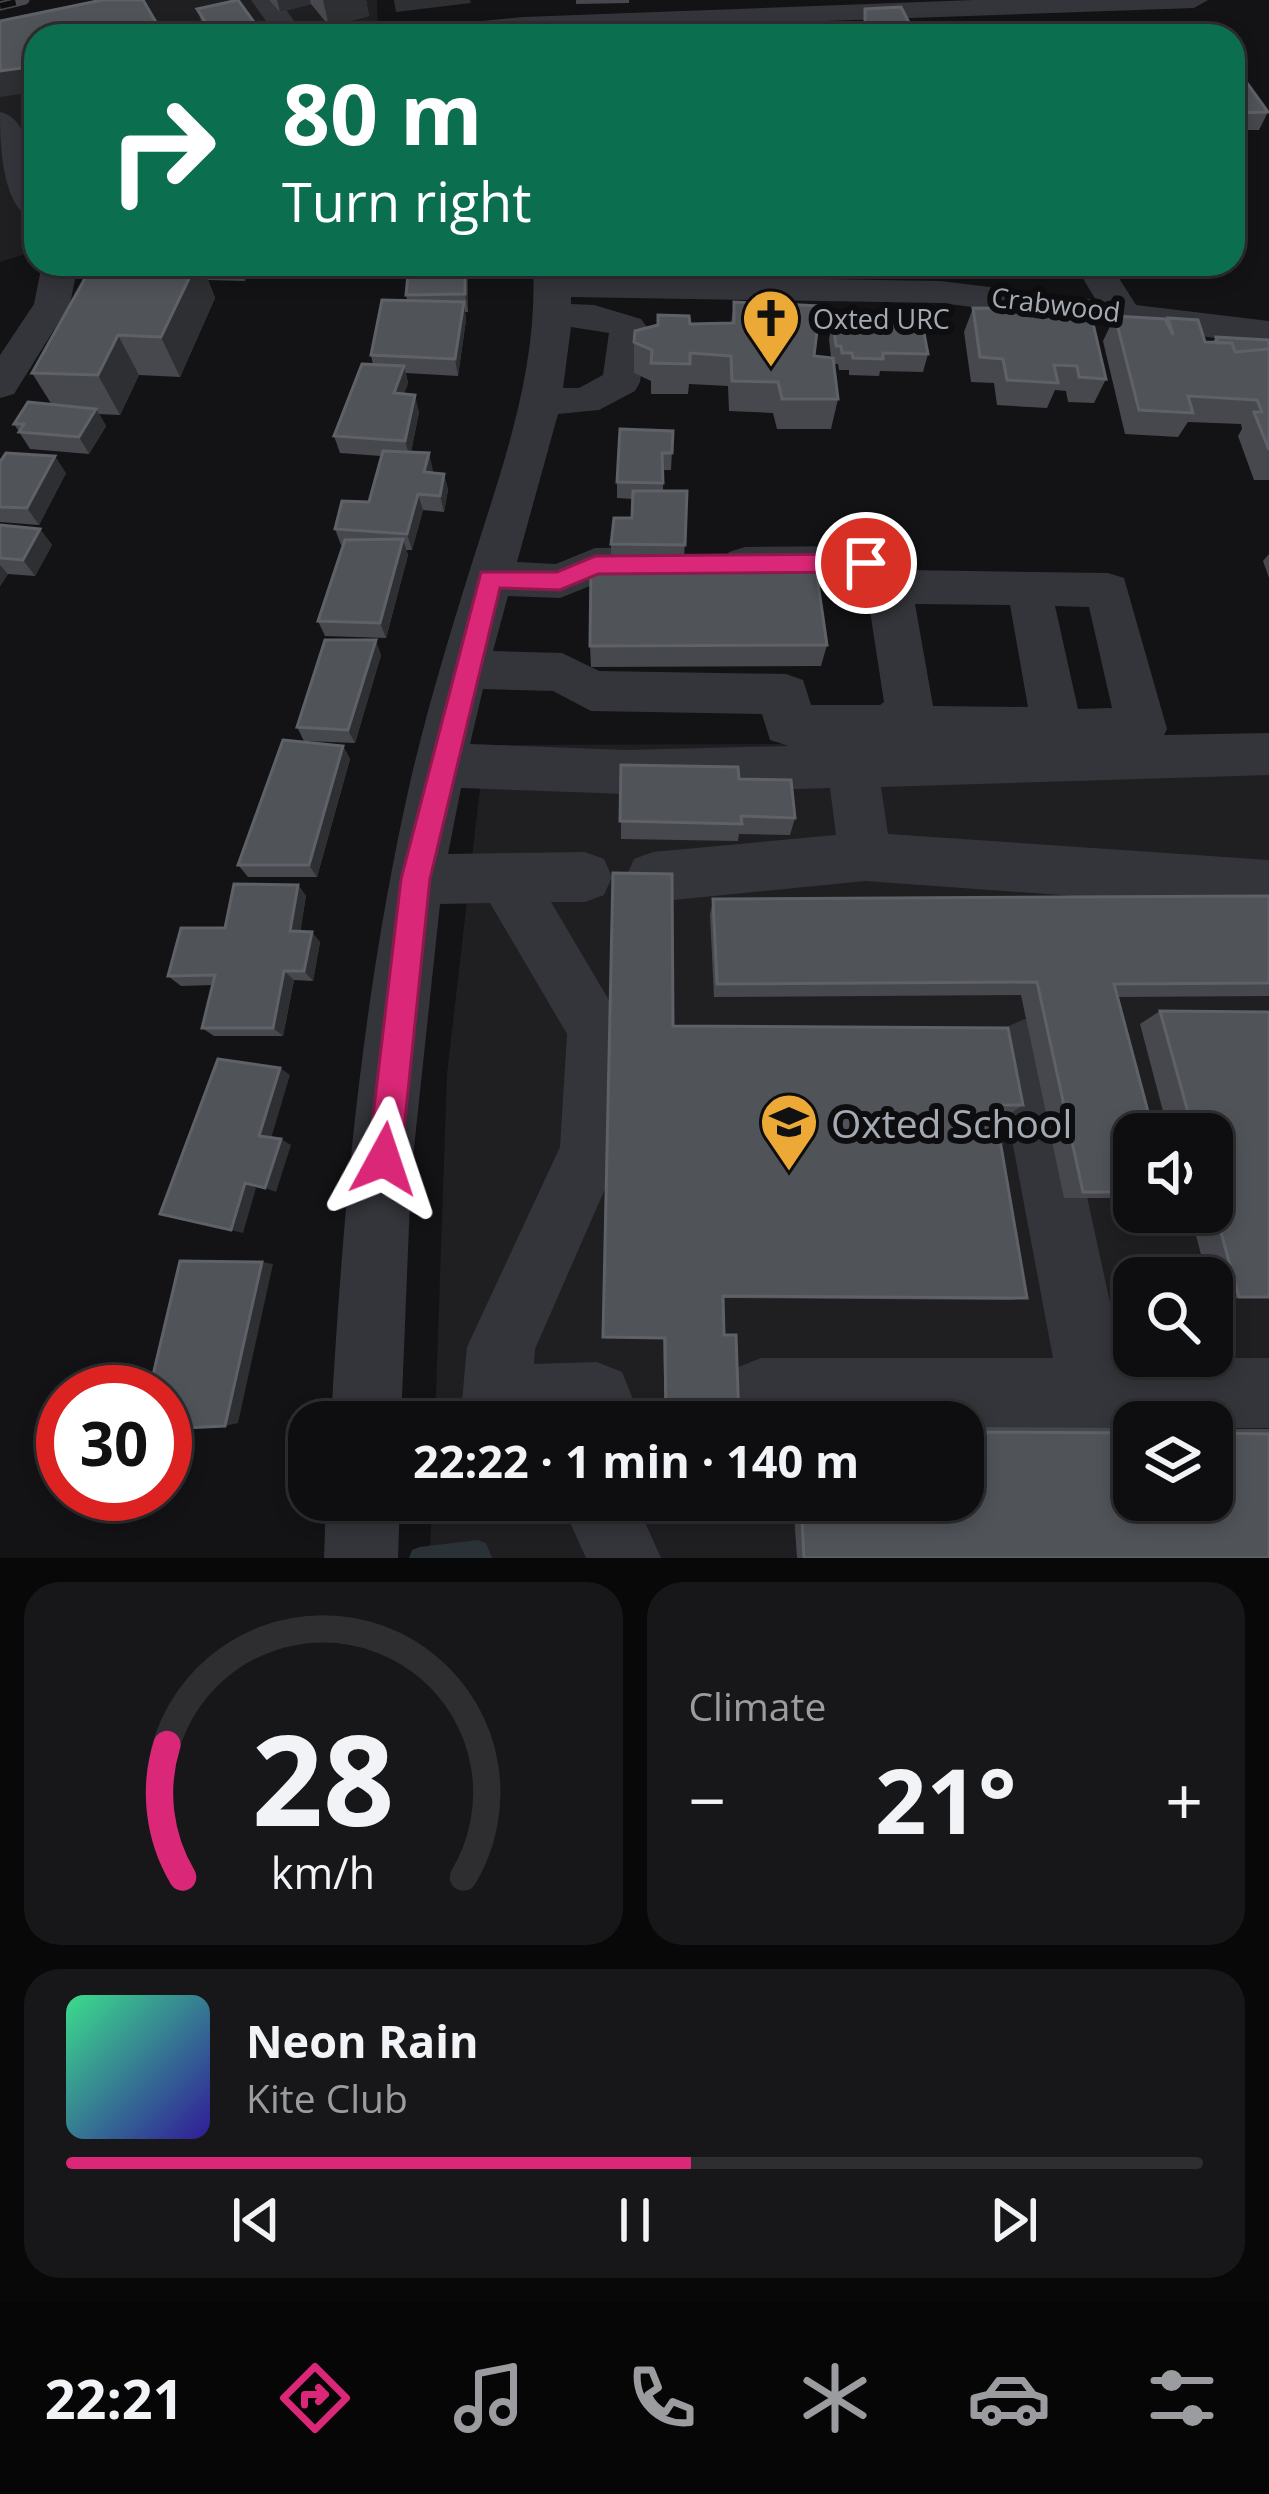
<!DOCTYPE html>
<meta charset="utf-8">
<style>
body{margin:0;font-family:"Open Sans",sans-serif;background:#171719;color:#f1f3f6;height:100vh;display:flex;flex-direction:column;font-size:45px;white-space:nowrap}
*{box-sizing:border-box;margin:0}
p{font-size:39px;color:#9b9c9f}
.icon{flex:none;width:66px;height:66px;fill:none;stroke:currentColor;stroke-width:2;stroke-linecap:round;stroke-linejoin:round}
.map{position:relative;height:1558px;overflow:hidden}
.drawer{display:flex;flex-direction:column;gap:24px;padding:24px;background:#080809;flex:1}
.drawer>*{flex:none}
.top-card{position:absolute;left:24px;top:24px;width:1221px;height:252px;border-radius:36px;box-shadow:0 6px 18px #0003,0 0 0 3px #2e2e30;background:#0b6e4f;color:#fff;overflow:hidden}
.buttons{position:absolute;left:1113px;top:1113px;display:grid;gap:24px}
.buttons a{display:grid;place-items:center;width:120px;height:120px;border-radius:24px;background:#0e0e10;box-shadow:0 6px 18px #0003,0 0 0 3px #2e2e30;font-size:60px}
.speed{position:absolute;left:36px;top:1365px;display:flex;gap:24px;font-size:60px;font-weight:700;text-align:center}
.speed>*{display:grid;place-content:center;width:156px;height:156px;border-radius:50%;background:#0e0e10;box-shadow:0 6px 18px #0003,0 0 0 3px #2e2e30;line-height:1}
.speed .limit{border:18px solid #d22;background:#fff;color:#111}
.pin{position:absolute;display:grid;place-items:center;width:102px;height:102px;color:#fff;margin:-51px;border:6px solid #fff;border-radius:50%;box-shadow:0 3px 12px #0007}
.me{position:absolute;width:132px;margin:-66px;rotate:5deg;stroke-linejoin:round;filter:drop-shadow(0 0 9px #0008)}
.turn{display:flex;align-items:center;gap:42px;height:252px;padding:0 60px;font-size:54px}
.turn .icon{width:156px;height:156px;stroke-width:2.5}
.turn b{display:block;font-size:84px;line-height:102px}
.big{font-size:90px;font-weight:700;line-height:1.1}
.drawer .card{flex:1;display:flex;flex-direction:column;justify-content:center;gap:18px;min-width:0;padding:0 42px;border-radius:36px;background:#171719}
.drawer .dial{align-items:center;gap:0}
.dial svg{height:312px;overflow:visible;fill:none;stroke:#2e2e30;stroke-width:7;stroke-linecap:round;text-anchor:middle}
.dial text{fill:#f1f3f6;stroke:none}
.song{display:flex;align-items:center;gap:36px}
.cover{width:144px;height:144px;border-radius:18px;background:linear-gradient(135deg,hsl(150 70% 55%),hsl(250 70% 35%))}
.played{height:12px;border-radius:6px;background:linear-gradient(90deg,#db2777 55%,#2e2e30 55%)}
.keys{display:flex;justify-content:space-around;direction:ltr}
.heat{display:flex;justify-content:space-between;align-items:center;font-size:66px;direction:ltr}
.drawer .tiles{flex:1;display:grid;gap:24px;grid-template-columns:1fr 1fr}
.card:last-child{grid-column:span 2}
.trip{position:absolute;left:288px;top:1401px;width:696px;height:120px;border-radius:36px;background:#0e0e10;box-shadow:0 6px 18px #0003,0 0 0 3px #2e2e30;font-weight:700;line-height:120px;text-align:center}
.menu{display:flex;height:192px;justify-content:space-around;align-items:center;background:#060606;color:#9b9c9f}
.menu .icon{width:84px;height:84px}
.menu .on{color:#db2777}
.menu b{font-size:54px;color:#f1f3f6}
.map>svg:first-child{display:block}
.built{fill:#1f1f22;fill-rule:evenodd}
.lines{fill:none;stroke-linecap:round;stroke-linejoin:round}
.stream{fill:#2a3238;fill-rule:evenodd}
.minor{fill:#34353a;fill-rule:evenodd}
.rail-casing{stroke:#47494f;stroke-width:9}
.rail{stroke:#0e0e10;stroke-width:6;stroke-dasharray:16;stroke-linecap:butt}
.wall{fill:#46484d}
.shaded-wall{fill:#2d2f32}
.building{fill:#505358;stroke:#5e6167;stroke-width:3}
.route{fill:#db2777;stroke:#8e194d;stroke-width:3}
.labels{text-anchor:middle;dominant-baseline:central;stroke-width:12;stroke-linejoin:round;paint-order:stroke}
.far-street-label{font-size:27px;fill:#a5abb5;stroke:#0e0e10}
.far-poi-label{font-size:27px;fill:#a5abb5;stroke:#0e0e10;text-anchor:start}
.near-poi-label{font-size:39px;fill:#a5abb5;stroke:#0e0e10;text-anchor:start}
</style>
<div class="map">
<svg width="1269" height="1558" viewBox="0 0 1269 1558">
<rect width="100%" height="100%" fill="#131315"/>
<path class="built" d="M 113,0 L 377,0 L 378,36 L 36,36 L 36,251 L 0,262 L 0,29 Z
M 1269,742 L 1269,1558 L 488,1558 L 430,1548 L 432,1500 L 963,1500 L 963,1422 L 435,1422 L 447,1074 L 485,745 ZM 1134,1134 L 1212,1134 L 1212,1212 L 1134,1212 ZM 1134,1278 L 1212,1278 L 1212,1356 L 1134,1356 ZM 1134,1422 L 1212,1422 L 1212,1500 L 1134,1500 Z"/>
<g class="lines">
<path class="stream" d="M 478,1540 L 486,1543 L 492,1558 L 409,1558 L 412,1550 L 420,1547 Z"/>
<path class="minor" d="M 251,0 L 279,0 L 305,36 L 277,36 Z
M 974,0 L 1208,0 L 1194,8 L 396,36 L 410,28 L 523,17 Z
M 0,112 C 36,119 36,191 36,220 C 1,211 0,141 0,112 Z
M 42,264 L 78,264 L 70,304 L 14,394 L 0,398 L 0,355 L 34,304 Z
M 533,264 L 569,264 L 569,275 L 941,281 L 1096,300 L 1074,264 L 1110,264 L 1136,305 L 1269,321 L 1269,345 L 941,303 L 571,297 L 571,304 L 594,305 L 641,319 L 647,327 L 640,382 L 635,391 L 599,410 L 558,414 L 517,562 L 556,564 L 595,548 L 660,547 L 676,552 L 682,564 L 676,576 L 660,581 L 600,582 L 560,598 L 508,596 L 493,651 L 562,653 L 599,671 L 786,674 L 803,680 L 811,705 L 880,705 L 884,702 L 866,585 L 858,580 L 745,581 L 729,576 L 723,564 L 729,552 L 745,547 L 865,546 L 906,570 L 1108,573 L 1124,578 L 1167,729 L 1164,735 L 1269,733 L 1269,775 L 881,787 L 888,834 L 1269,860 L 1269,910 L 865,881 L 653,902 L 634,895 L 626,877 L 634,859 L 653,852 L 836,835 L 830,788 L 627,794 L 461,788 L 448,854 L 585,852 L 604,859 L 612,877 L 604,895 L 585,902 L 551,902 L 626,1029 L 622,1150 L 535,1349 L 534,1364 L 597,1362 L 622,1372 L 632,1397 L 631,1422 L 471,1422 L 462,1401 L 467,1347 L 560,1147 L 567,1034 L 490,903 L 440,904 L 411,1176 L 401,1422 L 331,1422 C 343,1204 363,987 412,774 C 431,695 455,616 480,538 C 509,447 538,361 533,264 ZM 571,327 L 609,333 L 603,375 L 579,388 L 563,388 ZM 915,604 L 1010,605 L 1028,707 L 933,706 ZM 1055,606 L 1089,607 L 1112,708 L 1078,709 ZM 483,689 L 553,691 L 591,711 L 762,714 L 770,740 L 789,746 L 627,750 L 470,744 Z
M 1025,1019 L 1046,1028 L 1055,1049 L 1122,1358 L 1269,1358 L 1269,1428 L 1212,1428 L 1212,1422 L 1134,1422 L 1134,1428 L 963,1428 L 963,1422 L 747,1422 L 736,1418 L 726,1393 L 736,1368 L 761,1358 L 1053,1358 L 995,1049 L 1004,1028 Z
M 326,1500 L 400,1500 L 398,1558 L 324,1558 Z
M 560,1500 L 635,1500 L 661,1558 L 586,1558 Z"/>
<g class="rail-casing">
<path id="rail" d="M 0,6 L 25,0"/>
</g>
<use href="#rail" class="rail"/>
</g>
<path class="wall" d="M 269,0 L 366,0 L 369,16 L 329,26 L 311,4 L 280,12 Z
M 576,0 L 629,0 L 629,3 L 576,4 Z
M 197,9 L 258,36 L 209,36 L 203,26 Z
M 1233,76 L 1268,112 L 1259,130 L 1233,130 Z
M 93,264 L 252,264 L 245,281 L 208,280 L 215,298 L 180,377 L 139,375 L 120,415 L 99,414 L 106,426 L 89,454 L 30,449 L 14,424 L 52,405 L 32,373 Z
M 409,264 L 468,264 L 468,312 L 465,312 L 466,320 L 458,376 L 406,373 L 408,383 L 404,394 L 419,412 L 411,452 L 429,453 L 432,473 L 444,474 L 448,490 L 444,512 L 423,510 L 412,550 L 406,550 L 408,555 L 386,638 L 325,636 L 318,621 L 343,545 L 341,545 L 335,529 L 369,502 L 381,456 L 340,453 L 334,436 L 373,365 L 371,355 L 407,300 L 406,295 Z
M 797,264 L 830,264 L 830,267 L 797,267 Z
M 734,302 L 814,356 L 831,357 L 829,339 L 833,321 L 872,326 L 873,321 L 908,328 L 928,354 L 923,372 L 880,371 L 879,376 L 849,375 L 849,370 L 839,370 L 838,364 L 834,364 L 838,399 L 831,429 L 777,429 L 773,413 L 729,411 L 728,386 L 689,384 L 688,394 L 651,394 L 651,381 L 634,373 L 634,342 L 690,324 L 731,323 Z
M 973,308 L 1073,314 L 1106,379 L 1094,403 L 1068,402 L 1066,391 L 1055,390 L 1047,408 L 997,405 L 994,383 L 971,382 L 964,332 Z
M 1115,316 L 1166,321 L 1168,318 L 1205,342 L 1212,343 L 1216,337 L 1269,340 L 1269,480 L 1254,480 L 1238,436 L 1242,429 L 1241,424 L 1188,422 L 1178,437 L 1125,434 L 1103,341 Z
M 673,431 L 671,470 L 663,470 L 663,491 L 687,491 L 684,561 L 611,560 L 611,544 L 632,518 L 633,499 L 617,498 L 617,482 Z
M 0,462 L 66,473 L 39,525 L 0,522 Z
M 0,525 L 40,529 L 52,545 L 35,576 L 8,574 L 0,586 Z
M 1269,554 L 1269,578 L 1263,561 Z
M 827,645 L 821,666 L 591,667 L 590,646 Z
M 381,655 L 355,743 L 304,741 L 297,727 Z
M 343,746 L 350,759 L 317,877 L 248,877 L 238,865 Z
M 621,765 L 739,779 L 795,818 L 790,835 L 739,834 L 738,841 L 621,839 Z
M 298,885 L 306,896 L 300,931 L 320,942 L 313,981 L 294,980 L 283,1036 L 214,1036 L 202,1028 L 213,985 L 181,986 L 168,976 L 225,928 Z
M 1269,896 L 1269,996 L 1118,997 L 1134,1134 L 1134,1198 L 1064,1198 L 1021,995 L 714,997 L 710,915 L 713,899 Z
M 1160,1011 L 1269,1012 L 1269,1298 L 1212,1298 L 1212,1278 L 1207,1278 L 1190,1212 L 1212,1212 L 1212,1134 L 1169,1134 L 1140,1024 Z
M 673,1026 L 1023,1105 L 1008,1115 L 995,1114 L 1027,1298 L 1010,1300 L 723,1298 L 724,1335 L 739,1422 L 665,1422 L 663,1338 Z
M 963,1427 L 1134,1428 L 1134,1500 L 1212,1500 L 1212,1429 L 1269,1429 L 1269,1558 L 797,1558 L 793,1500 L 963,1500 Z"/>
<path class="shaded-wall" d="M 277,0 L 310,0 L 311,4 L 280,12 Z
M 323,0 L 366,0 L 369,16 L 329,26 Z
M 394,0 L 470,0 L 471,3 L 396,12 Z
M 254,22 L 258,36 L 213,36 L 212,32 Z
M 157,24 L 161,36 L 107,36 Z
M 36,66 L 36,92 L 0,97 L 0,71 Z
M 185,264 L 201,264 L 215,298 L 180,377 L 161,337 Z
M 238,264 L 252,264 L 245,281 Z
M 465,264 L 468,264 L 468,312 L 465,294 Z
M 464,302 L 466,320 L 458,376 L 455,359 Z
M 118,335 L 139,375 L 120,415 L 98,375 Z
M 404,366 L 408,383 L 398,410 L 394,393 Z
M 415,395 L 419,412 L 410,457 L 405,441 Z
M 96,409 L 106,426 L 89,454 L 79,437 Z
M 429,453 L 433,470 L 428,489 L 424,472 Z
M 55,456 L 66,473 L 39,525 L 27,508 Z
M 444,474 L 448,490 L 444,512 L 440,496 Z
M 418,494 L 423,510 L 412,550 L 407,534 Z
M 40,529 L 52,545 L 35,576 L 23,560 Z
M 403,539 L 408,555 L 386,638 L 380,623 Z
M 0,565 L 8,574 L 0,586 Z
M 376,640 L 381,655 L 355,743 L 348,730 Z
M 343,746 L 350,759 L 317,877 L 309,865 Z
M 298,885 L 306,896 L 299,942 L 290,931 Z
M 312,932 L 320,942 L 313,981 L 304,971 Z
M 284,971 L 294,980 L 283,1036 L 273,1028 Z
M 280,1068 L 290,1075 L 270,1142 L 259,1136 Z
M 281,1139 L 291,1145 L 276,1192 L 265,1188 Z
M 245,1183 L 256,1188 L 243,1233 L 231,1230 Z
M 262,1262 L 273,1264 L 238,1423 L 225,1426 Z"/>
<path class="building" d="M 102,0 L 143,0 L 157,24 L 107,36 L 36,36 L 36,66 L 0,71 L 0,21 Z
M 238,0 L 254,22 L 212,32 L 197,9 Z
M 901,7 L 916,36 L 847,36 L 843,31 L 865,31 L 865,9 Z
M 611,23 L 614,36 L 586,36 L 584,25 Z
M 830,29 L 835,36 L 758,36 L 756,30 Z
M 1233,76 L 1242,76 L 1268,112 L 1233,113 Z
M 93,264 L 196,264 L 161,337 L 118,335 L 98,375 L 32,373 Z
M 409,264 L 465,264 L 465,294 L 406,295 Z
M 382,300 L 464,302 L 455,359 L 371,355 Z
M 734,302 L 820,306 L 814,356 L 833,358 L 838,399 L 782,399 L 778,382 L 732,381 L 731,356 L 690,353 L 690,364 L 651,363 L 652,350 L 634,342 L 635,331 L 658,325 L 658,315 L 689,316 L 690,324 L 734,323 Z
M 973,308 L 1071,309 L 1073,314 L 1091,315 L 1106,379 L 1079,377 L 1077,366 L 1054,365 L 1058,383 L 1007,380 L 1003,359 L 980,357 Z
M 1115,316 L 1165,319 L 1173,335 L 1168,318 L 1198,320 L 1205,342 L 1232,343 L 1235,352 L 1269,349 L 1269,450 L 1254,412 L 1262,412 L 1257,400 L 1188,396 L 1193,413 L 1139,410 Z
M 906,319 L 908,328 L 923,328 L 928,354 L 883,353 L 883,359 L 853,358 L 852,353 L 842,353 L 841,346 L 836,346 L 833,321 L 866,322 L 873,327 L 873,321 Z
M 1216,337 L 1269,340 L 1269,349 L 1235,352 L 1232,343 L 1217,343 Z
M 362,364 L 404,366 L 394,393 L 415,395 L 405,441 L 334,436 Z
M 28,402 L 96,409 L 79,437 L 19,432 L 24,424 L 14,424 Z
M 620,429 L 673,431 L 672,453 L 662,453 L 663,483 L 617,482 Z
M 383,451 L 429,453 L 424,472 L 444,474 L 440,496 L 418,494 L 407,534 L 335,529 L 342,501 L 369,502 Z
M 6,453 L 55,456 L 27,508 L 0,507 L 0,462 Z
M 633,491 L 687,491 L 685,545 L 611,544 L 614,518 L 632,518 Z
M 0,525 L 40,529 L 23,560 L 0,558 Z
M 403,539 L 380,623 L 318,621 L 345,540 Z
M 815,562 L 827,645 L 590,646 L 591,563 Z
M 325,640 L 376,640 L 348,730 L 297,727 Z
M 283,740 L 343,746 L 309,865 L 238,865 Z
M 621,765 L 738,767 L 739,779 L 791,780 L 795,818 L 741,816 L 742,824 L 620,821 Z
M 613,873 L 672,874 L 673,1026 L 1008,1028 L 1023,1105 L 994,1105 L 1027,1298 L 723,1296 L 724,1335 L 736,1335 L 739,1422 L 666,1422 L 665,1338 L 603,1337 Z
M 234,884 L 298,885 L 290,931 L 312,932 L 304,971 L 284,971 L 273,1028 L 202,1028 L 215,975 L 168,976 L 181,928 L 225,928 Z
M 1269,896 L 1269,983 L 1114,984 L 1154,1134 L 1134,1134 L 1134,1192 L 1083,1192 L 1037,982 L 717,984 L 713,899 Z
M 1160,1011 L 1269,1012 L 1269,1297 L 1239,1297 L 1212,1200 L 1212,1134 L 1194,1134 Z
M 218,1059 L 280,1068 L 259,1136 L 281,1139 L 265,1188 L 245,1183 L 231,1230 L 160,1214 Z
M 180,1261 L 262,1262 L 225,1426 L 165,1429 L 165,1392 L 149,1392 Z
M 963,1432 L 1134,1433 L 1134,1500 L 1212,1500 L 1212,1433 L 1269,1434 L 1269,1558 L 804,1558 L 801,1500 L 963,1500 Z
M 667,1500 L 742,1500 L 742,1501 Z"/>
<path class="route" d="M 866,554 L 877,563 L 866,572 L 598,574 L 560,590 L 500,588 L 430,879 L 401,1159 L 396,1170 L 384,1175 L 372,1170 L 368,1159 L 401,879 L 481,572 L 557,572 L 595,556 Z"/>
<defs>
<g id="church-pin" transform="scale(3)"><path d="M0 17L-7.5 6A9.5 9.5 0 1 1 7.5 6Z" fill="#eca935" stroke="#0e0e10"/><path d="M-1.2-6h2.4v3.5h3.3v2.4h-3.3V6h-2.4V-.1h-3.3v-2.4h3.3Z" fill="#111"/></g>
<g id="school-pin" transform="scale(3)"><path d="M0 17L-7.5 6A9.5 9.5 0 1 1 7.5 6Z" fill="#eca935" stroke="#0e0e10"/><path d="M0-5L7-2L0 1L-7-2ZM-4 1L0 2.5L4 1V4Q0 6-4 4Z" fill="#111"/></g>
</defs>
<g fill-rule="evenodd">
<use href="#church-pin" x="771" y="318"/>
<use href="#school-pin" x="789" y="1122"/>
</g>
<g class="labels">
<g class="far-street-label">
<text transform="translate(1056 304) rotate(7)">Crabwood</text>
</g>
<g class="far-poi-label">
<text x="813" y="318">Oxted URC</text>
</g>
<g class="near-poi-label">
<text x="831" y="1122">Oxted School</text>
</g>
</g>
</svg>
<div class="buttons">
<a><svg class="icon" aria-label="sound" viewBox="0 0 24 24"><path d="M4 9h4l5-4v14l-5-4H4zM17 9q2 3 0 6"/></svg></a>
<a><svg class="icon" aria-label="search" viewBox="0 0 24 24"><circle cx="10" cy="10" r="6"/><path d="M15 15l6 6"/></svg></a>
<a><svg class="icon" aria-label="layers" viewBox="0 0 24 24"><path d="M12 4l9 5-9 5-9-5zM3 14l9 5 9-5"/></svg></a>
</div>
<div class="speed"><div class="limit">30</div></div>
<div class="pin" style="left:866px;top:563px;background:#d93025"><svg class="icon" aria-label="arrive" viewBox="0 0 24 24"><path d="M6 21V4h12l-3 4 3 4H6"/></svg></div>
<svg class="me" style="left:384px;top:1159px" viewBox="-20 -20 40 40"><path d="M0-17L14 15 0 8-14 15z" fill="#db2777" stroke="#fff" stroke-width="4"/></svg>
<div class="trip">22:22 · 1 min · 140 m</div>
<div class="top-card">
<div class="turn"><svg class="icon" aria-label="right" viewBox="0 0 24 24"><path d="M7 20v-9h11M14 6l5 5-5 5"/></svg><div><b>80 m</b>Turn right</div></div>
</div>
</div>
<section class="drawer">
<div class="tiles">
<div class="card dial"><svg viewBox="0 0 100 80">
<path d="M14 69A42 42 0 1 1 86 69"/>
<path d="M14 69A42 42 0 0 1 10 35" stroke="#db2777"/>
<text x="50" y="56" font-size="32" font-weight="700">28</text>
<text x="50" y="72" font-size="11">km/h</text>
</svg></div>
<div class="card"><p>Climate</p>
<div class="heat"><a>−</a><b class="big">21°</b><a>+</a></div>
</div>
<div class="card">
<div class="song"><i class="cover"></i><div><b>Neon Rain</b><p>Kite Club</p></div></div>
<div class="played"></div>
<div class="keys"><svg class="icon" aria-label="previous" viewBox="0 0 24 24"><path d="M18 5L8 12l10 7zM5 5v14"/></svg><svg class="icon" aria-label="pause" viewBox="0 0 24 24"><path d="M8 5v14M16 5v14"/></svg><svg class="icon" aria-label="next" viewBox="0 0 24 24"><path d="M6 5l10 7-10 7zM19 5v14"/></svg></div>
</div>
</div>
</section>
<nav class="menu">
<b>22:21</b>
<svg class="icon on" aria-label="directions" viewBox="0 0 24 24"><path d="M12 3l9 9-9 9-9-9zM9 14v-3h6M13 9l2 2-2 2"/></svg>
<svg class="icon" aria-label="music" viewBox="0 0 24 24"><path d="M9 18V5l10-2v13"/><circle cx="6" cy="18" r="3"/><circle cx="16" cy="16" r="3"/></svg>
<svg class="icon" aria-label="phone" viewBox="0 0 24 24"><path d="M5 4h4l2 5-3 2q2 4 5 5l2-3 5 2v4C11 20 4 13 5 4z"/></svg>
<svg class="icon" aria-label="climate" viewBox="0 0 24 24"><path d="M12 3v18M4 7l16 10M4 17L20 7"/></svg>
<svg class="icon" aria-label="car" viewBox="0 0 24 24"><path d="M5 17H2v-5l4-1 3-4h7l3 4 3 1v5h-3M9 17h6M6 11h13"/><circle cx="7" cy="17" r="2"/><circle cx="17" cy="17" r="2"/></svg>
<svg class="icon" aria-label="filters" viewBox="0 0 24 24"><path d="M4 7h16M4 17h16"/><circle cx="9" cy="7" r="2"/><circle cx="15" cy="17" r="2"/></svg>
</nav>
